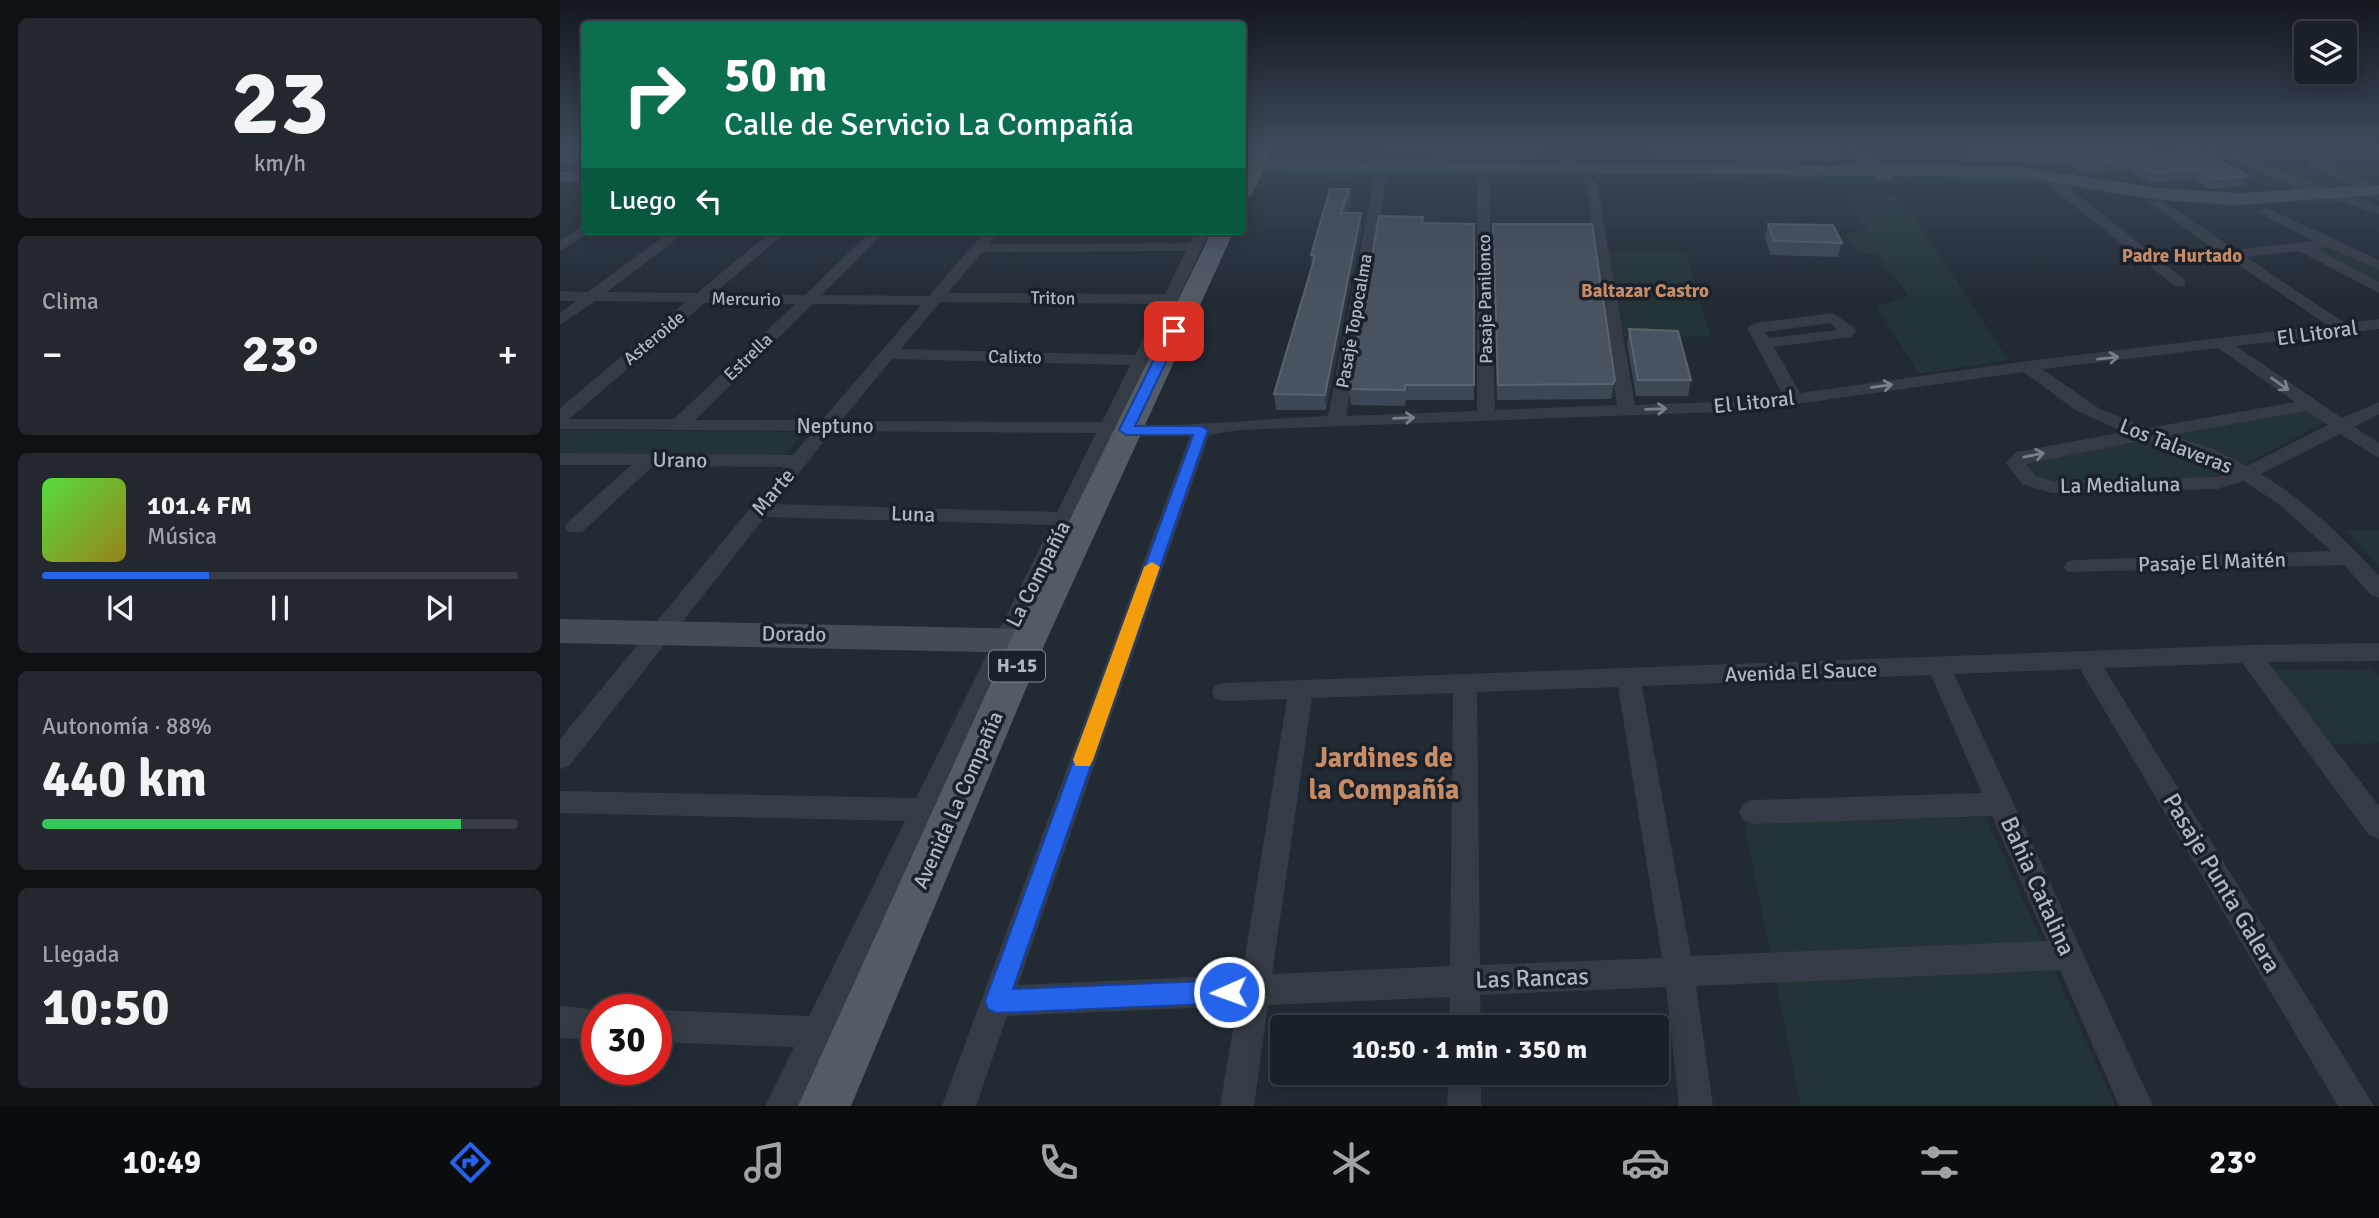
<!DOCTYPE html>
<html lang="es">
<meta charset="utf-8">
<style>
body{margin:0;font-family:Signika,sans-serif;background:#23282f;color:#f1f3f6;height:100vh;display:flex;flex-direction:column;font-size:26px;white-space:nowrap}
*{box-sizing:border-box;margin:0}
p{font-size:23px;color:#9fa3a7}
.icon{flex:none;width:38px;height:38px;fill:none;stroke:currentColor;stroke-width:2;stroke-linecap:round;stroke-linejoin:round}
.map{position:relative;flex:1;overflow:hidden}
.panel{display:flex;flex-direction:column;gap:18px;padding:18px;background:#0e1215;width:560px}
.panel>*{flex:none}
.guide{position:absolute;left:21px;top:21px;width:665px;height:214px;border-radius:7px;box-shadow:0 4px 18px #0003,0 0 0 2px #383e44;background:#0b6e4f;color:#fff;overflow:hidden}
.tools{position:absolute;left:1734px;top:21px;display:grid;gap:14px}
.tools a{display:grid;place-items:center;width:63px;height:63px;border-radius:7px;background:#1a2027;box-shadow:0 4px 18px #0003,0 0 0 2px #383e44;font-size:35px}
.speed{position:absolute;left:21px;top:994px;display:flex;gap:14px;font-size:35px;font-weight:700;text-align:center}
.speed>*{display:grid;place-content:center;width:91px;height:91px;border-radius:50%;background:#1a2027;box-shadow:0 4px 18px #0003,0 0 0 2px #383e44;line-height:1}
.speed .limit{border:10px solid #d22;background:#fff;color:#111}
.pin{position:absolute;display:grid;place-items:center;width:60px;height:60px;color:#fff;margin:-30px;border-radius:14px;box-shadow:0 4px 10px #0006}
.me{position:absolute;width:77px;margin:-38px;rotate:268deg;stroke-linejoin:round;filter:drop-shadow(0 0 5px #0008)}
.turn{display:flex;align-items:center;gap:24px;height:147px;padding:0 28px;font-size:32px}
.turn .icon{width:91px;height:91px;stroke-width:2.5}
.turn b{display:block;font-size:49px;line-height:60px}
.then{display:flex;align-items:center;height:66px;padding:0 28px;background:#0003;gap:14px;font-size:26px}
.big{font-size:52px;font-weight:800;line-height:1.1}
.panel .card{flex:1;display:flex;flex-direction:column;justify-content:center;gap:10px;min-width:0;padding:0 24px;border-radius:10px;background:#23282f}
.panel .dial{align-items:center;gap:0}
.dial b{font-size:91px;line-height:1}
.song{display:flex;align-items:center;gap:21px}
.cover{width:84px;height:84px;border-radius:10px;background:linear-gradient(135deg,hsl(110 70% 55%),hsl(50 70% 35%))}
.played{height:7px;border-radius:4px;background:linear-gradient(90deg,#2563eb 35%,#383e44 35%)}
.keys{display:flex;justify-content:space-around;direction:ltr}
.heat{display:flex;justify-content:space-between;align-items:center;font-size:38px;direction:ltr}
.charge{height:10px;border-radius:5px;background:linear-gradient(90deg,#34c759 88%,#383e44 0)}
.trip{position:absolute;left:710px;top:1015px;width:399px;height:70px;border-radius:7px;background:#1a2027;box-shadow:0 4px 18px #0003,0 0 0 2px #383e44;font-weight:800;line-height:70px;text-align:center}
.tabs{display:flex;height:112px;justify-content:space-around;align-items:center;background:#0a0d10;color:#9fa3a7}
.tabs .icon{width:49px;height:49px}
.tabs .active{color:#2563eb}
.tabs b{font-size:32px;color:#f1f3f6}
main{display:flex;flex:1;min-height:0}
.map>svg:first-child{display:block}
.green{fill:#243436}
.lines{fill:none;stroke-linecap:round;stroke-linejoin:round}
.street{fill:#353c45;fill-rule:evenodd}
.secondary{fill:#444c58;fill-rule:evenodd}
.primary{fill:#535b65;fill-rule:evenodd}
.wall{fill:#3d4753}
.shaded-wall{fill:#2d3742}
.building{fill:#49535f;stroke:#59636f;stroke-width:2}
.oneway{stroke:#79808a}
.route{fill:#2563eb;stroke:#184099;stroke-width:2}
.slow{fill:#f59e0b}
.labels{text-anchor:middle;dominant-baseline:central;stroke-width:7;stroke-linejoin:round;paint-order:stroke}
.far-street-label{font-size:18px;fill:#b0b7c2;stroke:#1b212a}
.far-neighbourhood-label{font-size:19px;font-weight:bold;fill:#c68c66;stroke:#1b212a}
.shield{fill:#1b212a;stroke:#838a94;stroke-width:2}
.shield-label{font-size:19px;font-weight:bold;fill:#b0b7c2}
.street-label{font-size:21px;fill:#b0b7c2;stroke:#1b212a}
.near-street-label{font-size:24px;fill:#b0b7c2;stroke:#1b212a}
.near-neighbourhood-label{font-size:28px;font-weight:bold;fill:#c68c66;stroke:#1b212a}
</style>
<main>
<section class="panel">
<div class="card dial"><b>23</b><p>km/h</p></div>
<div class="card"><p>Clima</p>
<div class="heat"><a>−</a><b class="big">23°</b><a>+</a></div>
</div>
<div class="card">
<div class="song"><i class="cover"></i><div><b>101.4 FM</b><p>Música</p></div></div>
<div class="played"></div>
<div class="keys"><svg class="icon" aria-label="previous" viewBox="0 0 24 24"><path d="M18 5L8 12l10 7zM5 5v14"/></svg><svg class="icon" aria-label="pause" viewBox="0 0 24 24"><path d="M8 5v14M16 5v14"/></svg><svg class="icon" aria-label="next" viewBox="0 0 24 24"><path d="M6 5l10 7-10 7zM19 5v14"/></svg></div>
</div>
<div class="card"><p>Autonomía · 88%</p><b class="big">440 km</b><div class="charge"></div></div>
<div class="card"><p>Llegada</p><b class="big">10:50</b></div>
</section>
<div class="map">
<svg width="1819" height="1106" viewBox="0 0 1819 1106">
<rect width="100%" height="100%" fill="#222b34"/>
<path class="green" d="M 683,168 L 1310,178 L 1453,176 L 1603,196 L 1819,194 L 1819,201 L 1657,207 L 1470,183 L 683,176 Z
M 1284,195 L 1340,196 L 1448,360 L 1359,374 L 1317,307 L 1348,295 L 1317,255 L 1296,252 L 1285,233 L 1308,233 Z
M 1770,243 L 1819,266 L 1819,288 L 1741,246 Z
M 1037,252 L 1125,252 L 1151,337 L 1051,336 Z
M 1750,410 L 1766,421 L 1684,465 L 1611,435 Z
M 0,430 L 244,432 L 224,456 L 0,454 Z
M 1594,439 L 1656,462 L 1669,470 L 1648,479 L 1499,482 L 1478,476 L 1469,467 L 1474,460 Z
M 1787,531 L 1819,531 L 1819,566 Z
M 1812,669 L 1819,677 L 1819,743 L 1767,744 L 1710,670 Z
M 1426,817 L 1555,1106 L 1241,1106 L 1184,823 Z"/>
<g class="lines">
<path class="street" d="M 684,146 L 696,146 L 686,163 L 682,164 Z
M 999,146 L 1011,146 L 1014,174 L 1004,171 Z
M 1636,146 L 1653,146 L 1819,206 L 1819,214 L 1740,189 Z
M 0,155 L 24,155 L 24,163 L 0,163 Z
M 1752,158 L 1819,188 L 1819,194 L 1811,194 L 1748,165 L 1748,159 Z
M 820,176 L 826,180 L 786,416 L 917,411 L 917,182 L 923,178 L 929,182 L 935,410 L 1057,405 L 1026,180 L 1037,183 L 1075,405 L 1186,401 L 1223,395 L 1187,328 L 1195,323 L 1273,313 L 1294,328 L 1296,331 L 1291,337 L 1214,347 L 1240,393 L 1468,361 L 1767,325 L 1670,259 L 1663,258 L 1662,254 L 1588,202 L 1600,199 L 1675,250 L 1754,241 L 1695,211 L 1707,208 L 1819,260 L 1819,270 L 1768,247 L 1757,249 L 1819,282 L 1819,293 L 1739,251 L 1686,257 L 1785,323 L 1819,319 L 1819,329 L 1676,346 L 1782,418 L 1819,402 L 1819,414 L 1794,427 L 1819,443 L 1819,458 L 1780,434 L 1701,474 C 1746,501 1784,538 1819,576 L 1819,598 L 1811,595 L 1784,565 L 1507,572 L 1504,567 L 1507,562 L 1515,560 L 1771,551 L 1720,505 L 1684,481 L 1657,489 L 1492,493 L 1462,484 L 1446,463 L 1456,452 L 1564,432 L 1515,410 L 1464,372 L 1186,411 L 680,430 L 649,435 L 458,985 L 682,975 L 727,699 L 664,701 L 655,699 L 652,692 L 655,685 L 664,683 L 1688,645 L 1819,643 L 1819,661 L 1708,662 L 1819,806 L 1819,839 L 1809,835 L 1682,663 L 1544,668 L 1814,1106 L 1778,1106 L 1520,669 L 1394,674 L 1593,1106 L 1559,1106 L 1500,970 L 1136,986 L 1153,1106 L 1119,1106 L 1106,987 L 920,995 L 921,1027 L 889,1027 L 890,997 L 708,1005 L 694,1106 L 660,1106 L 677,1006 L 447,1016 L 416,1106 L 382,1106 L 630,436 L 566,436 L 557,431 L 566,426 C 634,426 700,419 768,416 L 814,180 ZM 1270,323 L 1277,330 L 1209,338 L 1205,332 ZM 1658,348 L 1735,402 L 1588,428 L 1540,409 L 1482,369 ZM 1747,411 L 1768,425 L 1687,466 L 1653,449 L 1611,435 ZM 1586,440 L 1640,457 L 1670,473 L 1656,477 L 1493,481 L 1476,476 L 1466,464 ZM 1371,675 L 1422,793 L 1192,800 L 1183,804 L 1179,812 L 1183,820 L 1192,824 L 1432,816 L 1487,941 L 1131,956 L 1082,686 ZM 1058,687 L 1102,958 L 920,965 L 917,692 ZM 893,693 L 890,966 L 712,974 L 752,698 Z
M 1493,183 L 1503,183 L 1625,280 L 1625,286 L 1615,286 L 1493,189 Z
M 24,226 L 24,231 L 29,233 L 0,251 L 0,240 Z
M 111,231 L 127,231 L 47,292 L 137,293 L 212,231 L 227,231 L 155,293 L 245,295 L 311,231 L 326,231 L 262,295 L 369,296 L 425,231 L 439,231 L 429,244 L 630,243 L 636,231 L 650,231 L 239,1106 L 205,1106 L 234,1047 L 96,1042 L 96,1010 L 249,1016 L 345,821 L 0,813 L 0,791 L 356,798 L 491,525 L 205,517 L 9,766 L 0,769 L 0,739 L 224,467 L 93,466 L 22,532 L 8,532 L 5,527 L 8,522 L 71,465 L 0,465 L 0,453 L 233,455 L 253,431 L 0,429 L 0,408 L 126,302 L 35,301 L 0,325 L 0,313 L 16,301 L 0,301 L 0,291 L 28,292 ZM 626,251 L 605,294 L 388,293 L 422,252 ZM 380,302 L 600,304 L 575,355 L 341,349 ZM 145,303 L 235,304 L 114,419 L 9,419 ZM 253,304 L 361,305 L 262,420 L 135,420 ZM 332,359 L 570,365 L 542,422 L 281,421 ZM 272,431 L 536,433 L 497,512 L 215,504 Z
M 0,1006 L 41,1010 L 37,1010 L 37,1040 L 0,1038 Z
M 889,1073 L 921,1073 L 921,1106 L 887,1106 Z"/>
<path class="secondary" d="M 1279,146 L 1298,146 L 1323,165 L 1461,167 L 1599,188 L 1677,193 L 1819,185 L 1819,195 L 1677,205 L 1599,200 L 1461,177 L 1334,176 L 1325,181 L 1314,176 L 682,170 L 682,160 L 1301,165 Z
M 0,172 L 24,172 L 24,182 L 0,182 Z
M 0,619 L 468,629 L 480,632 L 484,641 L 480,650 L 468,653 L 0,643 Z"/>
<path class="primary" d="M 697,146 L 715,146 L 692,195 L 682,201 L 682,174 Z
M 652,231 L 674,231 L 486,641 L 291,1106 L 238,1106 L 450,641 Z"/>
</g>
<path class="wall" d="M 1083,146 L 1273,146 L 1281,153 L 1279,162 L 1094,161 Z
M 1389,146 L 1584,146 L 1596,153 L 1688,176 L 1682,186 L 1650,189 L 1632,179 L 1590,183 L 1568,170 L 1524,174 L 1507,163 L 1473,166 L 1460,162 L 1414,164 Z
M 822,150 L 982,151 L 981,160 L 823,159 Z
M 791,203 L 787,213 L 802,227 L 766,410 L 716,410 L 714,394 L 752,266 L 751,255 Z
M 863,217 L 863,223 L 914,224 L 914,400 L 846,400 L 845,406 L 791,405 L 789,389 Z
M 933,224 L 1055,380 L 1053,396 L 1051,399 L 937,400 Z
M 1208,224 L 1282,243 L 1278,257 L 1211,255 L 1205,238 Z
M 1069,329 L 1131,380 L 1128,396 L 1076,396 L 1067,344 Z"/>
<path class="shaded-wall" d="M 790,189 L 791,203 L 782,227 L 781,213 Z
M 801,213 L 802,227 L 766,410 L 765,395 Z
M 1055,380 L 1053,396 L 1051,399 L 1053,384 Z"/>
<path class="building" d="M 823,146 L 981,146 L 982,151 L 822,150 Z
M 1091,146 L 1273,146 L 1281,153 L 1095,151 Z
M 1405,146 L 1584,146 L 1596,153 L 1637,150 L 1688,176 L 1655,179 L 1637,169 L 1595,173 L 1572,160 L 1528,164 L 1511,154 L 1476,157 L 1463,152 L 1417,154 Z
M 770,189 L 790,189 L 781,213 L 801,213 L 765,395 L 714,394 L 755,256 L 751,255 Z
M 819,216 L 863,217 L 862,223 L 914,224 L 914,385 L 845,385 L 845,390 L 789,389 Z
M 933,224 L 1032,224 L 1055,380 L 1053,384 L 938,385 Z
M 1208,224 L 1273,225 L 1282,243 L 1214,241 Z
M 1069,329 L 1118,331 L 1131,380 L 1078,380 Z"/>
<defs><path id="oneway-shaft" d="M-6 0H5M1.5-3L5.5 0L1.5 3" fill="none" stroke-width="1.6" stroke-linecap="round" stroke-linejoin="round" transform="scale(1.75)"/></defs>
<g class="oneway">
<use href="#oneway-shaft" transform="translate(1548 358) rotate(-6)"/>
<use href="#oneway-shaft" transform="translate(1720 384) rotate(35)"/>
<use href="#oneway-shaft" transform="translate(1322 386) rotate(-8)"/>
<use href="#oneway-shaft" transform="translate(1096 409) rotate(-2)"/>
<use href="#oneway-shaft" transform="translate(844 418) rotate(-2)"/>
<use href="#oneway-shaft" transform="translate(1474 455) rotate(-11)"/>
</g>
<linearGradient id="sky" x2="0" y2="1"><stop stop-color="#13181d"/><stop offset="0.49" stop-color="#3e4a5c"/><stop offset="1" stop-color="#3e4a5c" stop-opacity="0"/></linearGradient>
<rect width="1819" height="301" fill="url(#sky)"/>
<path class="route" d="M 614,327 L 621,331 L 575,426 L 641,426 L 648,430 L 453,989 L 669,980 L 678,983 L 681,992 L 678,1000 L 669,1003 L 436,1013 L 428,1009 L 425,1001 L 633,435 L 566,435 L 559,430 L 608,331 Z"/>
<path class="slow" d="M 592,562 L 600,567 L 533,760 L 530,766 L 516,766 L 513,760 L 584,567 Z"/>
<g class="labels">
<g class="far-street-label">
<text transform="translate(493 298) rotate(1)">Triton</text>
<text transform="translate(186 299) rotate(1)">Mercurio</text>
<text transform="translate(925 299) rotate(-91)">Pasaje Panilonco</text>
<text transform="translate(794 321) rotate(-80)">Pasaje Topocalma</text>
<text transform="translate(94 338) rotate(-40)">Asteroide</text>
<text transform="translate(188 357) rotate(-44)">Estrella</text>
<text transform="translate(455 357) rotate(1)">Calixto</text>
</g>
<g class="far-neighbourhood-label">
<text x="1622" y="256">Padre Hurtado</text>
<text x="1085" y="291">Baltazar Castro</text>
</g>
<rect class="shield" x="429" y="650.5" width="56" height="31" rx="5"/>
<g class="shield-label">
<text x="457" y="666">H-15</text>
</g>
<g class="street-label">
<text transform="translate(1757 333) rotate(-8)">El Litoral</text>
<text transform="translate(1194 402) rotate(-6)">El Litoral</text>
<text x="275" y="426">Neptuno</text>
<text transform="translate(1616 446) rotate(21)">Los Talaveras</text>
<text transform="translate(120 460) rotate(1)">Urano</text>
<text transform="translate(1560 485) rotate(-1)">La Medialuna</text>
<text transform="translate(213 492) rotate(-50)">Marte</text>
<text transform="translate(353 514) rotate(2)">Luna</text>
<text transform="translate(1652 562) rotate(-2)">Pasaje El Maitén</text>
<text transform="translate(478 574) rotate(-63)">La Compañía</text>
<text transform="translate(234 634) rotate(1)">Dorado</text>
<text transform="translate(1241 672) rotate(-2)">Avenida El Sauce</text>
<text transform="translate(398 800) rotate(-66)">Avenida La Compañía</text>
</g>
<g class="near-street-label">
<text transform="translate(1662 883) rotate(59)">Pasaje Punta Galera</text>
<text transform="translate(1478 886) rotate(66)">Bahia Catalina</text>
<text transform="translate(972 978) rotate(-2)">Las Rancas</text>
</g>
<g class="near-neighbourhood-label">
<text x="824" y="758">Jardines de<tspan x="824" dy="32">la Compañía</tspan></text>
</g>
</g>
</svg>
<div class="tools">
<a><svg class="icon" aria-label="layers" viewBox="0 0 24 24"><path d="M12 4l9 5-9 5-9-5zM3 14l9 5 9-5"/></svg></a>
</div>
<div class="speed"><div class="limit">30</div></div>
<div class="pin" style="left:614px;top:331px;background:#d93025"><svg class="icon" aria-label="arrive" viewBox="0 0 24 24"><path d="M6 21V4h12l-3 4 3 4H6"/></svg></div>
<svg class="me" style="left:669px;top:992px" viewBox="-20 -20 40 40"><circle r="17" fill="#2563eb" stroke="#fff" stroke-width="3"/><path d="M0-11L8 9 0 5-8 9z" fill="#fff"/></svg>
<div class="trip">10:50 · 1 min · 350 m</div>
<div class="guide">
<div class="turn"><svg class="icon" aria-label="right" viewBox="0 0 24 24"><path d="M7 20v-9h11M14 6l5 5-5 5"/></svg><div><b>50 m</b>Calle de Servicio La Compañía</div></div>
<div class="then">Luego<svg class="icon" aria-label="left" viewBox="0 0 24 24"><path d="M17 20v-9H6M10 6l-5 5 5 5"/></svg></div>
</div>
</div>
</main>
<nav class="tabs">
<b>10:49</b>
<svg class="icon active" aria-label="directions" viewBox="0 0 24 24"><path d="M12 3l9 9-9 9-9-9zM9 14v-3h6M13 9l2 2-2 2"/></svg>
<svg class="icon" aria-label="music" viewBox="0 0 24 24"><path d="M9 18V5l10-2v13"/><circle cx="6" cy="18" r="3"/><circle cx="16" cy="16" r="3"/></svg>
<svg class="icon" aria-label="phone" viewBox="0 0 24 24"><path d="M5 4h4l2 5-3 2q2 4 5 5l2-3 5 2v4C11 20 4 13 5 4z"/></svg>
<svg class="icon" aria-label="climate" viewBox="0 0 24 24"><path d="M12 3v18M4 7l16 10M4 17L20 7"/></svg>
<svg class="icon" aria-label="car" viewBox="0 0 24 24"><path d="M5 17H2v-5l4-1 3-4h7l3 4 3 1v5h-3M9 17h6M6 11h13"/><circle cx="7" cy="17" r="2"/><circle cx="17" cy="17" r="2"/></svg>
<svg class="icon" aria-label="filters" viewBox="0 0 24 24"><path d="M4 7h16M4 17h16"/><circle cx="9" cy="7" r="2"/><circle cx="15" cy="17" r="2"/></svg>
<b>23°</b>
</nav>
